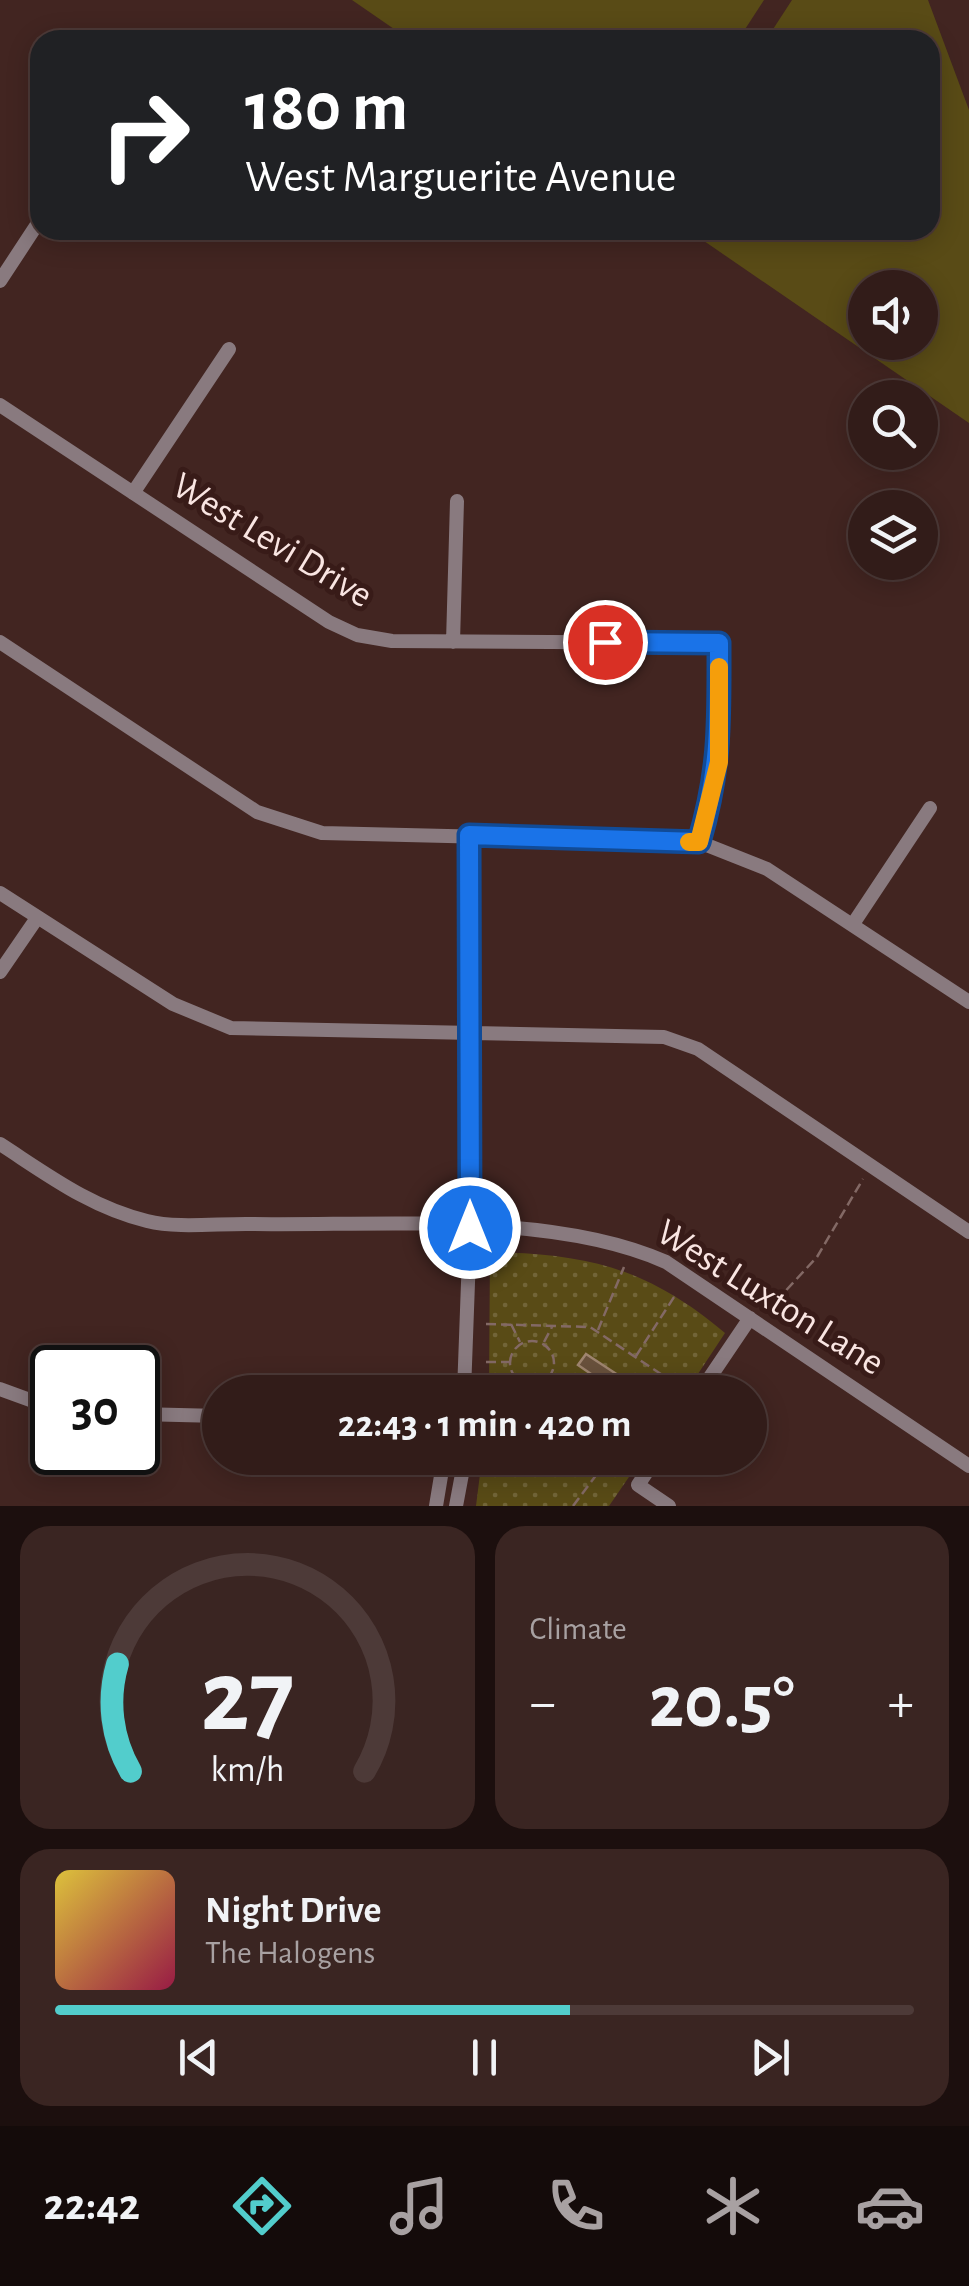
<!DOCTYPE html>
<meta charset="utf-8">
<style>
body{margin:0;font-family:"Alegreya Sans",sans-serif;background:#3a2522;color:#f1f3f6;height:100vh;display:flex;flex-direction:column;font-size:38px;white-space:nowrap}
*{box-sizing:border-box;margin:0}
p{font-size:32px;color:#a8a1a2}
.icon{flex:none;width:55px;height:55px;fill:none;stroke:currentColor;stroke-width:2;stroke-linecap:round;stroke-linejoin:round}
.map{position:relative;height:1506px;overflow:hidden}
.panel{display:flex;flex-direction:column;gap:20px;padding:20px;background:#1c0f0e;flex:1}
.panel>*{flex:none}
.banner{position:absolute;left:30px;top:30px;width:910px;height:210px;border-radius:30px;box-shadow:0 5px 25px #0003,0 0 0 2px #4d3a38;background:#202124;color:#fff;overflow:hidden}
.tools{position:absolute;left:848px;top:270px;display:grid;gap:20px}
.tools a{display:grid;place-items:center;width:90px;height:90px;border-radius:50%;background:#321c19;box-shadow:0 5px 25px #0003,0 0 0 2px #4d3a38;font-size:50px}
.speed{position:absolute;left:30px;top:1345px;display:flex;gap:20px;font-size:50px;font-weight:700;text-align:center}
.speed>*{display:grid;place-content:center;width:130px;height:130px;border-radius:50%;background:#321c19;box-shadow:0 5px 25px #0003,0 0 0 2px #4d3a38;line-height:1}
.speed .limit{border:5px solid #111;border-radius:15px;background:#fff;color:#111}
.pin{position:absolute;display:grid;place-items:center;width:85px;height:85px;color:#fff;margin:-42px;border:5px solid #fff;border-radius:50%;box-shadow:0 2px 10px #0007}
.me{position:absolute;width:110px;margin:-55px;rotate:0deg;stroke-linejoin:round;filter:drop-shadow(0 0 8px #0008)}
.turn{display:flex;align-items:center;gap:35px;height:210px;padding:0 50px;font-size:45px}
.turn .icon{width:130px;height:130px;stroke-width:2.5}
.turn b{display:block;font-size:70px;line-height:85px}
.big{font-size:75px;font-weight:700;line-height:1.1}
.panel .card{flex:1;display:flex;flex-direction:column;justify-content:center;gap:15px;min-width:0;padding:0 35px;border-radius:30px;background:#3a2522}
.panel .dial{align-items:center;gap:0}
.dial svg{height:260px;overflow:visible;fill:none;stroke:#4d3a38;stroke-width:7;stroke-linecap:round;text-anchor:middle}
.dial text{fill:#f1f3f6;stroke:none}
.song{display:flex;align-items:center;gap:30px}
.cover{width:120px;height:120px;border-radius:15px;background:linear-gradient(135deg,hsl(50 70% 55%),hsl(340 70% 35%))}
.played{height:10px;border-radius:5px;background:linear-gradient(90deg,#52cdcc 60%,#4d3a38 60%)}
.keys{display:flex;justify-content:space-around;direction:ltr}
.heat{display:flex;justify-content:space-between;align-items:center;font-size:55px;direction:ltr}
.panel .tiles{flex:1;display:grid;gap:20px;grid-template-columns:1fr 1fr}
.card:last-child{grid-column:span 2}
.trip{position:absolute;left:202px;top:1375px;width:565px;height:100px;border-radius:50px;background:#321c19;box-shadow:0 5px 25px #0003,0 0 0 2px #4d3a38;font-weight:700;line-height:100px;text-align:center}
.tabs{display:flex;height:160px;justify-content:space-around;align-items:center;background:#140b0a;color:#a8a1a2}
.tabs .icon{width:70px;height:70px}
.tabs .selected{color:#52cdcc}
.tabs b{font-size:45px;color:#f1f3f6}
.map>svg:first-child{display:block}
.grass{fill:#594b16;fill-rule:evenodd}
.park{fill:url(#park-dots)}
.building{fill:#69513c;stroke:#9f856f;stroke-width:2.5}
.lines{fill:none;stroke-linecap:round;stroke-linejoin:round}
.path{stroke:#836965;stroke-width:2.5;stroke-dasharray:10 5;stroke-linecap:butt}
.minor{stroke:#897a7f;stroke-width:14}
.route-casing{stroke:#114b97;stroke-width:25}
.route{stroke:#1a73e8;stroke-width:18}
.slow{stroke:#f59e0b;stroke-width:18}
.labels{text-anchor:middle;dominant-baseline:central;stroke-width:10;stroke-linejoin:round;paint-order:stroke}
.street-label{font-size:38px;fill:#f9e5e2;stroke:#381b18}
</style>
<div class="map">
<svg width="969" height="1506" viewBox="0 0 969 1506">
<defs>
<pattern id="park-dots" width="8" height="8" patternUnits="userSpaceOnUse" patternTransform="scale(2.5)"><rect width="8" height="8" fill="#594b16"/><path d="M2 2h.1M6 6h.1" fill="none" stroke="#726538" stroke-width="1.8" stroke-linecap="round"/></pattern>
</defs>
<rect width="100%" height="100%" fill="#422521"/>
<path class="grass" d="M 352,0 L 764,0 L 738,40 L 410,40 Z
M 792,0 L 928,0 L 969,110 L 969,423 L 688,230 L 930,230 L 930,40 L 766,40 ZM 865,288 L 920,288 L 920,342 L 865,342 Z"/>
<path class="park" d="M 490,1252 C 588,1254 648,1268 725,1333 L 686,1392 L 489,1392 Z
M 482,1458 L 642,1458 L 609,1506 L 476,1506 Z"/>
<path class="building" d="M 586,1354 L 618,1375 L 610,1387 L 578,1365 Z"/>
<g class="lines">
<path class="path" d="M 766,1312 L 817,1257 L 863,1179
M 486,1324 L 590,1327 L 685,1390
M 511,1324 L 520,1342
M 598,1330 L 624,1267
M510 1363a22 22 0 1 1 44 0a22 22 0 1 1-44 0Z
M 544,1342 L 552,1327
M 636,1356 L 676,1294
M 486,1362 L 509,1362
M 654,1392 L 663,1377
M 573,1506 L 609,1458"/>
<path class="minor" d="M 0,281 L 38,223
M 0,405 L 329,622 L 357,635 L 392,641 L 719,643 L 719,762 L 699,842
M 133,493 L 229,349
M 0,642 L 257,812 L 322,833 L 699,842 L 767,869 L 969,1002
M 453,642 L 457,501
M 0,893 L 173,1004 L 231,1028 L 664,1037 L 698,1049 L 969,1232
M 853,924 L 930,808
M 0,972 L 37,918
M 0,1144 C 48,1175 90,1207 147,1221 C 179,1229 219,1223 253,1224 C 378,1226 552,1211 666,1262 L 969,1466
M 0,1389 L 52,1408
M 464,1392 L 470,1228 L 469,835
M 700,1392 L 750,1318
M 138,1414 L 220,1416
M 656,1458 L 638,1485 L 669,1506
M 436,1506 L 444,1458
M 456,1506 L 465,1458"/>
</g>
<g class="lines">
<g class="route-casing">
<path id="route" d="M 470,1228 L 469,835 L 699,842 C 721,767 719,720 719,643 L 605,642"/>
</g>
<use href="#route" class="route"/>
<path class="slow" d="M 689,842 L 699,842 L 719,762 L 719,667"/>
</g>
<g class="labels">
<g class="street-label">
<text transform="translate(272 541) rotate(31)">West Levi Drive</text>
<text transform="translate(770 1298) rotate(32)">West Luxton Lane</text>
</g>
</g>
</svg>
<div class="tools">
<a><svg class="icon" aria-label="sound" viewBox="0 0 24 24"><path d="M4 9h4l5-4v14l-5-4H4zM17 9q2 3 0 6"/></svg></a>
<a><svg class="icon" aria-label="search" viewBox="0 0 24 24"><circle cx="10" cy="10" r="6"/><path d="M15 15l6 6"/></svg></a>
<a><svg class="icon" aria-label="layers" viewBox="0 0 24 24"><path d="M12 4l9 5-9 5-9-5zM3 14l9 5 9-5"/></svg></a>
</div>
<div class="speed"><div class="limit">30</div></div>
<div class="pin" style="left:605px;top:642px;background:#d93025"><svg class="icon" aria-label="arrive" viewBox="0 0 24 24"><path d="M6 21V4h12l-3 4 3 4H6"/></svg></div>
<svg class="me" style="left:470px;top:1228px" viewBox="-20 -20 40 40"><circle r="17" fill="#1a73e8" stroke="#fff" stroke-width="3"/><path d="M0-11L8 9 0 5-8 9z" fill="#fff"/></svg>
<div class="trip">22:43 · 1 min · 420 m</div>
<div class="banner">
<div class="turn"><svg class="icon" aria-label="right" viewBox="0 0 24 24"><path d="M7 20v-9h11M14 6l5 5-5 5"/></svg><div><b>180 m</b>West Marguerite Avenue</div></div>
</div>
</div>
<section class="panel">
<div class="tiles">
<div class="card dial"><svg viewBox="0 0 100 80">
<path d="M14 69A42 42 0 1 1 86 69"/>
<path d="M14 69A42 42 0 0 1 10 36" stroke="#52cdcc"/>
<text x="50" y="56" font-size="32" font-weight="700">27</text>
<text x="50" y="72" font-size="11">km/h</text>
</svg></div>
<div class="card"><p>Climate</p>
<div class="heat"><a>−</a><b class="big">20.5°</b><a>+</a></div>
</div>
<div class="card">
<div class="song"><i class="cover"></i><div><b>Night Drive</b><p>The Halogens</p></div></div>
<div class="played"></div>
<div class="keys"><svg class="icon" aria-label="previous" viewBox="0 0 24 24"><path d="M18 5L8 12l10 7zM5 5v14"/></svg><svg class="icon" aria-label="pause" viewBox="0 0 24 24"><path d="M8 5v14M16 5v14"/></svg><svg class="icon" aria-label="next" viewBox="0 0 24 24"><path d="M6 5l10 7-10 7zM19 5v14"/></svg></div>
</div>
</div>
</section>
<nav class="tabs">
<b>22:42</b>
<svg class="icon selected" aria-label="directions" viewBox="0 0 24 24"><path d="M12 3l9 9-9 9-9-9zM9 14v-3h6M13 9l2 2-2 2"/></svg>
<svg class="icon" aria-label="music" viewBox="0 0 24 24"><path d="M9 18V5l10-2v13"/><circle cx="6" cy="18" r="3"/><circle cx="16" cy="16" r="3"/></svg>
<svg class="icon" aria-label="phone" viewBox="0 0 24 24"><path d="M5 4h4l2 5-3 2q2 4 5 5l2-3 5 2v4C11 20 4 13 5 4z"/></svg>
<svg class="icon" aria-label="climate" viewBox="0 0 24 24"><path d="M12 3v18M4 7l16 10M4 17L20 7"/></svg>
<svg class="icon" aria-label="car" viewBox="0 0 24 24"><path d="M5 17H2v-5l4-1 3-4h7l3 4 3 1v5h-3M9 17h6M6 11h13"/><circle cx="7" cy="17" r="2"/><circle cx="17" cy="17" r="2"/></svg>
</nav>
